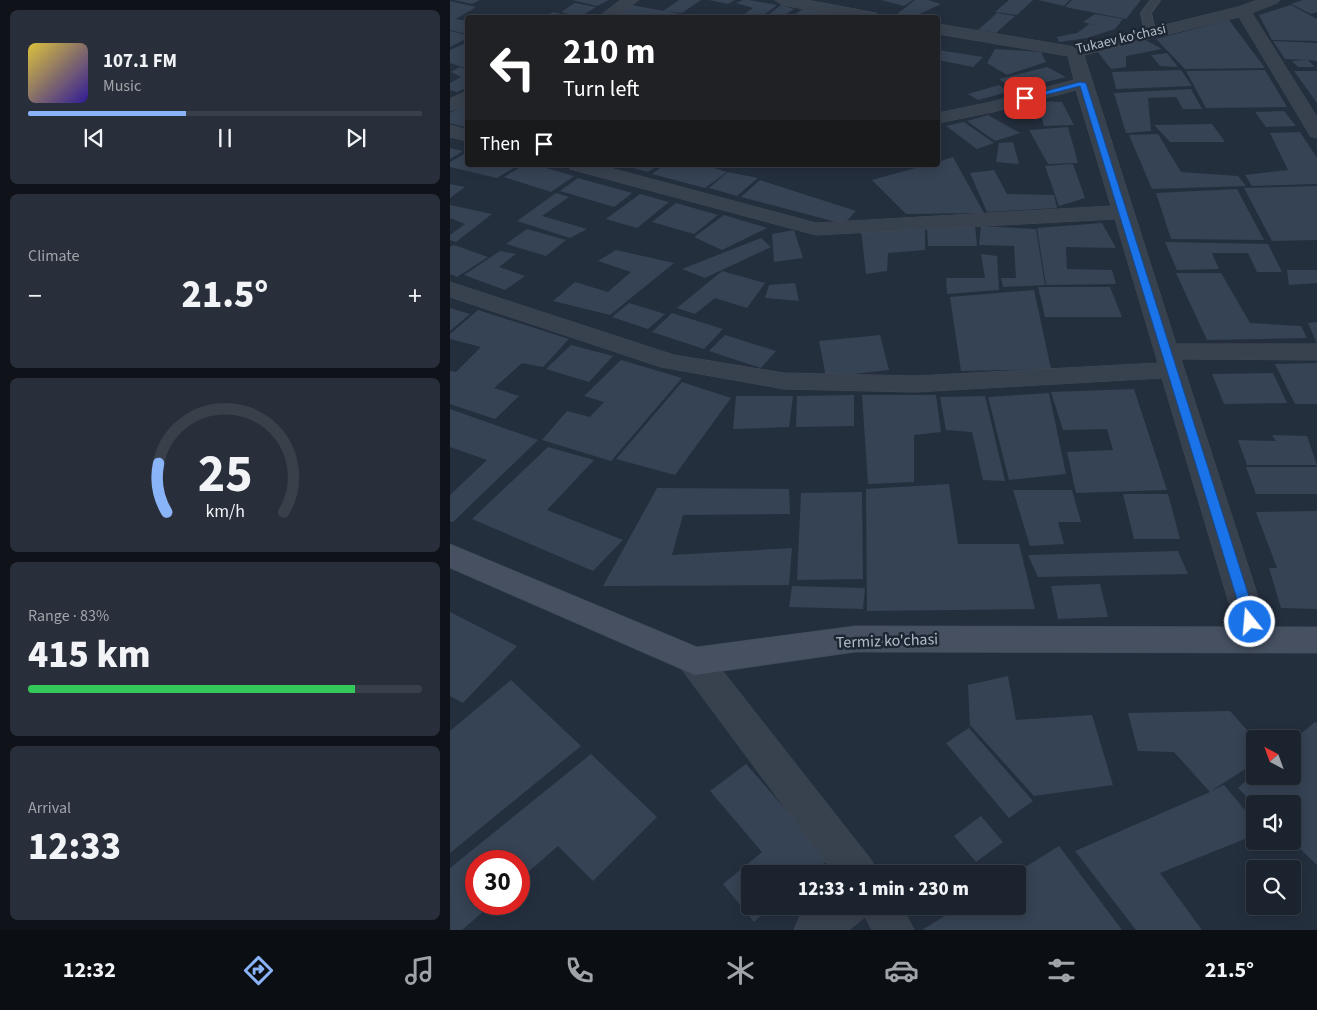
<!DOCTYPE html>
<meta charset="utf-8">
<style>
body{margin:0;font-family:"Source Sans 3",sans-serif;background:#282f3a;color:#f1f3f6;height:100vh;display:flex;flex-direction:column;font-size:19px;white-space:nowrap}
*{box-sizing:border-box;margin:0}
p{font-size:16px;color:#a0a4aa}
.icon{flex:none;width:28px;height:28px;fill:none;stroke:currentColor;stroke-width:2;stroke-linecap:round;stroke-linejoin:round}
.map{position:relative;flex:1;overflow:hidden}
.panel{display:flex;flex-direction:column;gap:10px;padding:10px;background:#0f1319;width:450px}
.panel>*{flex:none}
.top-card{position:absolute;left:15px;top:15px;width:475px;height:152px;border-radius:5px;box-shadow:0 2px 12px #0003,0 0 0 1px #39404a;background:#202124;color:#fff;overflow:hidden}
.needle{width:32px;rotate:319deg}
.tools{position:absolute;left:796px;top:730px;display:grid;gap:10px}
.tools a{display:grid;place-items:center;width:55px;height:55px;border-radius:5px;background:#1b232e;box-shadow:0 2px 12px #0003,0 0 0 1px #39404a;font-size:25px}
.speed{position:absolute;left:15px;top:850px;display:flex;gap:10px;font-size:25px;font-weight:700;text-align:center}
.speed>*{display:grid;place-content:center;width:65px;height:65px;border-radius:50%;background:#1b232e;box-shadow:0 2px 12px #0003,0 0 0 1px #39404a;line-height:1}
.speed .limit{border:8px solid #d22;background:#fff;color:#111}
.pin{position:absolute;display:grid;place-items:center;width:42px;height:42px;color:#fff;margin:-21px;border-radius:10px;box-shadow:0 2px 8px #0006}
.me{position:absolute;width:55px;margin:-28px;rotate:343deg;stroke-linejoin:round;filter:drop-shadow(0 0 4px #0008)}
.turn{display:flex;align-items:center;gap:18px;height:105px;padding:0 15px;font-size:22px}
.turn .icon{width:65px;height:65px;stroke-width:2.5}
.turn b{display:block;font-size:35px;line-height:42px}
.then{display:flex;align-items:center;height:48px;padding:0 15px;background:#0003;gap:10px;font-size:19px}
.big{font-size:38px;font-weight:800;line-height:1.1}
.panel .card{flex:1;display:flex;flex-direction:column;justify-content:center;gap:8px;min-width:0;padding:0 18px;border-radius:8px;background:#282f3a}
.panel .dial{align-items:center;gap:0}
.dial svg{height:130px;overflow:visible;fill:none;stroke:#39404a;stroke-width:7;stroke-linecap:round;text-anchor:middle}
.dial text{fill:#f1f3f6;stroke:none}
.song{display:flex;align-items:center;gap:15px}
.cover{width:60px;height:60px;border-radius:8px;background:linear-gradient(135deg,hsl(50 70% 55%),hsl(250 70% 35%))}
.played{height:5px;border-radius:2px;background:linear-gradient(90deg,#8ab4f8 40%,#39404a 40%)}
.keys{display:flex;justify-content:space-around;direction:ltr}
.heat{display:flex;justify-content:space-between;align-items:center;font-size:28px;direction:ltr}
.charge{height:8px;border-radius:4px;background:linear-gradient(90deg,#34c759 83%,#39404a 0)}
.trip{position:absolute;left:291px;top:865px;width:285px;height:50px;border-radius:5px;background:#1b232e;box-shadow:0 2px 12px #0003,0 0 0 1px #39404a;font-weight:800;line-height:50px;text-align:center}
.tab-bar{display:flex;height:80px;justify-content:space-around;align-items:center;background:#0b0e12;color:#a0a4aa}
.tab-bar .icon{width:35px;height:35px}
.tab-bar .current{color:#8ab4f8}
.tab-bar b{font-size:22px;color:#f1f3f6}
main{display:flex;flex:1;min-height:0}
.map>svg:first-child{display:block}
.building{fill:#364354}
.lines{fill:none;stroke-linecap:round;stroke-linejoin:round}
.lane-casing{stroke:#414a57;stroke-width:2}
.street-casing{stroke:#414a57;stroke-width:1}
.secondary-casing{stroke:#414a57;stroke-width:1}
.lane{fill:#38414e;fill-rule:evenodd}
.street{fill:#38414e;fill-rule:evenodd}
.secondary{fill:#465061;fill-rule:evenodd}
.route{fill:#1a73e8;stroke:#114b97}
.labels{text-anchor:middle;dominant-baseline:central;stroke-width:5;stroke-linejoin:round;paint-order:stroke}
.far-street-label{font-size:14px;fill:#b4bcc9;stroke:#1d2633}
.street-label{font-size:16px;fill:#b4bcc9;stroke:#1d2633}
</style>
<main>
<section class="panel">
<div class="card">
<div class="song"><i class="cover"></i><div><b>107.1 FM</b><p>Music</p></div></div>
<div class="played"></div>
<div class="keys"><svg class="icon" aria-label="previous" viewBox="0 0 24 24"><path d="M18 5L8 12l10 7zM5 5v14"/></svg><svg class="icon" aria-label="pause" viewBox="0 0 24 24"><path d="M8 5v14M16 5v14"/></svg><svg class="icon" aria-label="next" viewBox="0 0 24 24"><path d="M6 5l10 7-10 7zM19 5v14"/></svg></div>
</div>
<div class="card"><p>Climate</p>
<div class="heat"><a>−</a><b class="big">21.5°</b><a>+</a></div>
</div>
<div class="card dial"><svg viewBox="0 0 100 80">
<path d="M14 69A42 42 0 1 1 86 69"/>
<path d="M14 69A42 42 0 0 1 9 39" stroke="#8ab4f8"/>
<text x="50" y="56" font-size="32" font-weight="700">25</text>
<text x="50" y="72" font-size="11">km/h</text>
</svg></div>
<div class="card"><p>Range · 83%</p><b class="big">415 km</b><div class="charge"></div></div>
<div class="card"><p>Arrival</p><b class="big">12:33</b></div>
</section>
<div class="map">
<svg width="867" height="930" viewBox="0 0 867 930">
<rect width="100%" height="100%" fill="#242f3e"/>
<path class="building" d="M 4,0 L 30,0 L 22,4 Z
M 122,0 L 159,0 L 147,6 Z
M 229,0 L 251,0 L 232,13 L 213,11 Z
M 259,0 L 285,0 L 278,4 Z
M 293,0 L 299,0 L 327,5 L 310,18 L 289,18 L 303,8 L 286,3 Z
M 431,0 L 463,0 L 454,6 Z
M 465,0 L 478,0 L 491,4 L 463,17 L 447,14 Z
M 559,0 L 583,0 L 567,15 L 545,12 Z
M 588,0 L 620,0 L 614,6 Z
M 622,0 L 691,0 L 676,19 L 615,7 Z
M 853,0 L 867,0 L 867,12 L 861,14 L 841,4 Z
M 0,1 L 26,7 L 6,19 L 18,21 L 18,31 L 13,33 L 0,30 Z
M 125,3 L 146,7 L 130,17 L 111,12 Z
M 181,5 L 231,14 L 226,18 L 162,18 Z
M 331,5 L 344,9 L 335,15 L 341,18 L 314,18 Z
M 841,5 L 867,19 L 867,41 L 822,40 L 809,15 Z
M 353,9 L 399,18 L 342,16 Z
M 103,12 L 124,17 L 124,18 L 93,18 Z
M 547,13 L 565,16 L 546,33 L 528,30 Z
M 645,14 L 673,19 L 665,29 L 637,38 L 609,42 L 607,37 L 627,33 L 639,24 L 651,27 L 633,22 Z
M 779,20 L 815,68 L 735,69 L 706,39 Z
M 0,31 L 18,35 L 18,38 L 0,47 Z
M 694,39 L 712,49 L 676,56 L 676,67 L 661,69 L 647,51 Z
M 823,41 L 867,43 L 867,61 L 858,60 L 865,67 L 848,67 L 842,61 L 857,60 L 835,59 Z
M 18,42 L 18,69 L 0,63 L 0,50 Z
M 545,49 L 591,52 L 596,62 L 557,75 L 537,63 Z
M 488,50 L 533,57 L 523,67 L 488,60 Z
M 717,53 L 728,67 L 710,66 L 701,55 Z
M 10,67 L 18,70 L 18,87 L 7,92 L 0,90 L 0,83 L 11,77 L 1,72 Z
M 597,67 L 616,77 L 564,90 L 549,79 Z
M 731,70 L 742,86 L 666,89 L 662,72 Z
M 815,70 L 837,107 L 756,108 L 736,71 Z
M 844,71 L 867,71 L 867,103 Z
M 549,85 L 558,92 L 528,100 L 518,94 Z
M 741,89 L 752,109 L 733,109 L 726,97 L 698,98 L 701,131 L 676,133 L 664,93 Z
M 586,101 L 612,102 L 624,125 L 594,126 Z
M 18,103 L 18,128 L 0,123 L 0,113 Z
M 834,111 L 846,126 L 816,127 L 805,112 Z
M 538,115 L 570,133 L 545,141 L 517,121 Z
M 514,122 L 544,143 L 527,149 L 496,126 Z
M 762,124 L 775,142 L 720,142 L 704,125 Z
M 618,127 L 628,163 L 598,164 L 579,130 Z
M 850,132 L 867,158 L 867,184 L 802,186 L 795,175 L 838,170 L 820,133 Z
M 708,134 L 731,172 L 788,176 L 796,186 L 702,189 L 679,135 Z
M 563,142 L 569,164 L 546,162 L 549,143 Z
M 0,148 L 13,151 L 0,159 Z
M 18,152 L 18,165 L 68,165 L 47,178 L 0,167 L 0,162 Z
M 503,157 L 534,213 L 456,214 L 422,180 L 476,165 L 488,165 L 488,162 Z
M 623,164 L 635,198 L 609,206 L 595,166 Z
M 74,165 L 86,165 L 124,176 L 101,192 L 54,177 Z
M 172,165 L 208,165 L 198,172 Z
M 214,165 L 254,165 L 277,172 L 255,188 L 202,174 Z
M 544,170 L 557,194 L 604,195 L 607,208 L 537,212 L 520,173 Z
M 278,172 L 308,178 L 287,196 L 259,188 Z
M 128,178 L 182,193 L 164,207 L 110,191 Z
M 310,180 L 406,211 L 394,224 L 291,197 Z
M 0,184 L 15,187 L 0,198 Z
M 867,186 L 867,240 L 822,241 L 794,188 Z
M 787,189 L 814,240 L 721,239 L 706,193 Z
M 106,193 L 119,197 L 92,216 L 137,229 L 120,238 L 67,221 Z
M 190,194 L 219,202 L 187,228 L 156,219 Z
M 226,203 L 268,215 L 244,234 L 202,222 Z
M 0,205 L 42,214 L 6,242 L 0,240 L 0,235 L 15,224 L 0,218 Z
M 274,215 L 317,228 L 272,250 L 244,237 Z
M 652,223 L 666,248 L 616,247 L 617,269 L 662,270 L 666,284 L 596,285 L 587,228 Z
M 477,225 L 525,225 L 527,246 L 478,246 Z
M 531,226 L 586,229 L 595,285 L 553,287 L 551,278 L 566,278 L 564,246 L 529,245 Z
M 77,229 L 116,240 L 96,256 L 56,244 Z
M 344,230 L 353,258 L 324,262 L 322,234 Z
M 411,230 L 475,230 L 475,250 L 438,253 L 437,271 L 416,274 Z
M 311,238 L 321,247 L 255,278 L 232,269 Z
M 715,242 L 818,244 L 832,272 L 807,272 L 798,253 L 762,253 L 769,269 L 727,270 Z
M 4,245 L 38,257 L 7,277 L 0,274 L 0,247 Z
M 166,250 L 224,263 L 160,315 L 103,301 L 125,282 L 158,292 L 181,272 L 148,261 Z
M 50,251 L 66,254 L 49,267 L 75,276 L 55,290 L 14,275 Z
M 531,254 L 547,256 L 549,290 L 497,294 L 496,278 L 535,278 Z
M 837,270 L 867,270 L 867,283 L 839,285 Z
M 272,271 L 315,283 L 297,308 L 265,298 L 245,314 L 227,308 Z
M 726,273 L 771,273 L 800,323 L 851,326 L 857,338 L 757,340 Z
M 345,283 L 349,301 L 315,298 L 319,285 Z
M 588,287 L 660,287 L 672,317 L 595,317 Z
M 584,290 L 601,369 L 511,371 L 500,297 Z
M 179,303 L 215,314 L 198,329 L 162,317 Z
M 0,308 L 20,314 L 0,331 Z
M 28,310 L 119,339 L 93,367 L 72,363 L 44,388 L 69,396 L 45,419 L 0,404 L 0,371 L 6,372 L 31,347 L 0,339 L 0,334 Z
M 222,313 L 273,329 L 254,349 L 202,332 Z
M 867,322 L 867,344 L 858,323 Z
M 275,335 L 326,351 L 311,368 L 259,351 Z
M 430,335 L 439,370 L 376,377 L 369,341 Z
M 121,345 L 163,356 L 139,382 L 96,369 Z
M 171,360 L 232,378 L 161,461 L 92,440 L 117,411 L 140,417 L 154,402 L 134,396 Z
M 867,363 L 867,404 L 845,404 L 825,364 Z
M 823,373 L 837,403 L 774,404 L 762,374 Z
M 232,382 L 281,398 L 225,475 L 166,459 Z
M 684,389 L 717,490 L 626,493 L 617,452 L 663,450 L 657,429 L 613,430 L 601,392 Z
M 599,393 L 616,474 L 559,480 L 538,397 Z
M 404,395 L 404,426 L 346,427 L 347,396 Z
M 412,395 L 486,395 L 491,432 L 464,435 L 464,482 L 418,484 Z
M 286,396 L 343,396 L 339,427 L 283,429 Z
M 535,396 L 555,481 L 533,480 L 522,432 L 496,430 L 490,397 Z
M 0,409 L 88,440 L 3,522 L 0,521 L 0,495 L 37,460 L 0,447 Z
M 822,435 L 857,436 L 867,465 L 797,465 L 788,440 L 826,441 Z
M 98,447 L 144,460 L 97,510 L 173,540 L 143,571 L 22,519 Z
M 796,467 L 867,467 L 867,494 L 806,494 Z
M 499,484 L 508,544 L 569,544 L 585,609 L 417,611 L 416,489 Z
M 207,488 L 339,489 L 340,514 L 233,515 L 222,555 L 342,548 L 339,585 L 153,586 Z
M 563,490 L 622,490 L 631,522 L 608,522 L 614,544 L 580,546 Z
M 412,492 L 413,579 L 347,580 L 351,493 Z
M 673,494 L 718,494 L 730,539 L 684,539 Z
M 867,511 L 867,609 L 831,608 L 819,568 L 827,568 L 806,512 Z
M 728,551 L 738,574 L 588,577 L 578,555 Z
M 650,584 L 658,617 L 608,619 L 601,586 Z
M 342,586 L 415,588 L 413,609 L 339,607 Z
M 0,612 L 67,646 L 13,703 L 0,696 Z
M 558,676 L 566,720 L 642,715 L 663,785 L 584,796 L 520,725 L 518,685 Z
M 61,680 L 131,746 L 0,853 L 0,731 Z
M 780,711 L 805,739 L 805,763 L 761,791 L 774,785 L 805,822 L 805,835 L 710,873 L 752,930 L 686,930 L 625,851 L 760,792 L 724,752 L 688,751 L 678,713 Z
M 865,722 L 867,723 L 867,865 L 842,841 L 842,804 L 804,804 L 788,788 L 805,773 L 805,776 L 842,776 L 842,741 Z
M 519,728 L 583,801 L 559,818 L 496,743 Z
M 141,754 L 207,817 L 143,881 L 108,846 L 69,880 L 69,861 L 26,861 L 26,904 L 42,904 L 12,930 L 0,930 L 0,868 Z
M 296,764 L 379,859 L 361,874 L 300,874 L 300,906 L 322,906 L 304,922 L 273,884 L 312,852 L 260,791 Z
M 531,816 L 553,842 L 526,862 L 504,836 Z
M 609,846 L 672,930 L 472,930 L 511,906 L 568,906 L 568,874 L 564,874 Z"/>
<g class="lines">
<g class="lane-casing">
<path id="lane" d="M 701,0 L 710,0 L 701,13 L 705,32 L 700,35 L 695,32 L 691,13 Z"/>
</g>
<g class="street-casing">
<path id="street" d="M 171,0 L 189,0 L 165,18 L 147,18 Z
M 325,0 L 357,0 L 426,13 L 433,18 L 399,18 L 333,5 Z
M 808,0 L 830,0 L 827,3 L 802,13 L 867,117 L 867,138 L 860,136 L 858,132 L 789,17 L 634,55 L 726,344 L 867,344 L 867,360 L 731,359 L 822,640 L 817,649 L 806,653 L 795,649 L 790,640 L 712,378 L 466,392 L 334,389 L 211,367 L 0,297 L 0,282 L 224,355 L 334,373 L 466,376 L 708,363 L 665,219 L 366,235 L 120,169 L 117,165 L 149,165 L 366,223 L 661,206 L 626,90 L 543,112 L 488,123 L 488,113 L 541,102 L 624,80 L 618,56 L 488,34 L 488,24 L 625,47 L 788,7 Z
M 18,91 L 18,104 L 0,111 L 0,99 Z
M 0,125 L 18,130 L 18,141 L 0,137 Z
M 245,647 L 257,651 L 422,861 L 427,874 L 384,874 L 233,671 L 229,661 L 233,651 Z
M 365,906 L 452,906 L 464,930 L 422,930 L 415,917 L 399,930 L 344,930 L 350,916 Z"/>
</g>
<g class="secondary-casing">
<path id="secondary" d="M 0,544 L 247,647 L 405,626 L 867,627 L 867,653 L 405,652 L 245,675 L 0,568 Z"/>
</g>
<use href="#lane" class="lane"/>
<use href="#street" class="street"/>
<use href="#secondary" class="secondary"/>
</g>
<path class="route" d="M 630,82 L 636,83 L 807,622 L 800,627 L 794,622 L 630,86 L 575,100 L 571,98 Z"/>
<g class="labels">
<g class="far-street-label">
<text transform="translate(671 39) rotate(-13)">Tukaev ko'chasi</text>
</g>
<g class="street-label">
<text transform="translate(437 641) rotate(-2)">Termiz ko'chasi</text>
</g>
</g>
</svg>
<div class="tools">
<a><svg class="needle" viewBox="-14 -14 28 28"><path d="M0-13l5 13h-10z" fill="#e53935"/><path d="M0 13l5-13h-10z" fill="#a0a4aa"/></svg></a>
<a><svg class="icon" aria-label="sound" viewBox="0 0 24 24"><path d="M4 9h4l5-4v14l-5-4H4zM17 9q2 3 0 6"/></svg></a>
<a><svg class="icon" aria-label="search" viewBox="0 0 24 24"><circle cx="10" cy="10" r="6"/><path d="M15 15l6 6"/></svg></a>
</div>
<div class="speed"><div class="limit">30</div></div>
<div class="pin" style="left:575px;top:98px;background:#d93025"><svg class="icon" aria-label="arrive" viewBox="0 0 24 24"><path d="M6 21V4h12l-3 4 3 4H6"/></svg></div>
<svg class="me" style="left:800px;top:622px" viewBox="-20 -20 40 40"><circle r="17" fill="#1a73e8" stroke="#fff" stroke-width="3"/><path d="M0-11L8 9 0 5-8 9z" fill="#fff"/></svg>
<div class="trip">12:33 · 1 min · 230 m</div>
<div class="top-card">
<div class="turn"><svg class="icon" aria-label="left" viewBox="0 0 24 24"><path d="M17 20v-9H6M10 6l-5 5 5 5"/></svg><div><b>210 m</b>Turn left</div></div>
<div class="then">Then<svg class="icon" aria-label="arrive" viewBox="0 0 24 24"><path d="M6 21V4h12l-3 4 3 4H6"/></svg></div>
</div>
</div>
</main>
<nav class="tab-bar">
<b>12:32</b>
<svg class="icon current" aria-label="directions" viewBox="0 0 24 24"><path d="M12 3l9 9-9 9-9-9zM9 14v-3h6M13 9l2 2-2 2"/></svg>
<svg class="icon" aria-label="music" viewBox="0 0 24 24"><path d="M9 18V5l10-2v13"/><circle cx="6" cy="18" r="3"/><circle cx="16" cy="16" r="3"/></svg>
<svg class="icon" aria-label="phone" viewBox="0 0 24 24"><path d="M5 4h4l2 5-3 2q2 4 5 5l2-3 5 2v4C11 20 4 13 5 4z"/></svg>
<svg class="icon" aria-label="climate" viewBox="0 0 24 24"><path d="M12 3v18M4 7l16 10M4 17L20 7"/></svg>
<svg class="icon" aria-label="car" viewBox="0 0 24 24"><path d="M5 17H2v-5l4-1 3-4h7l3 4 3 1v5h-3M9 17h6M6 11h13"/><circle cx="7" cy="17" r="2"/><circle cx="17" cy="17" r="2"/></svg>
<svg class="icon" aria-label="filters" viewBox="0 0 24 24"><path d="M4 7h16M4 17h16"/><circle cx="9" cy="7" r="2"/><circle cx="15" cy="17" r="2"/></svg>
<b>21.5°</b>
</nav>
